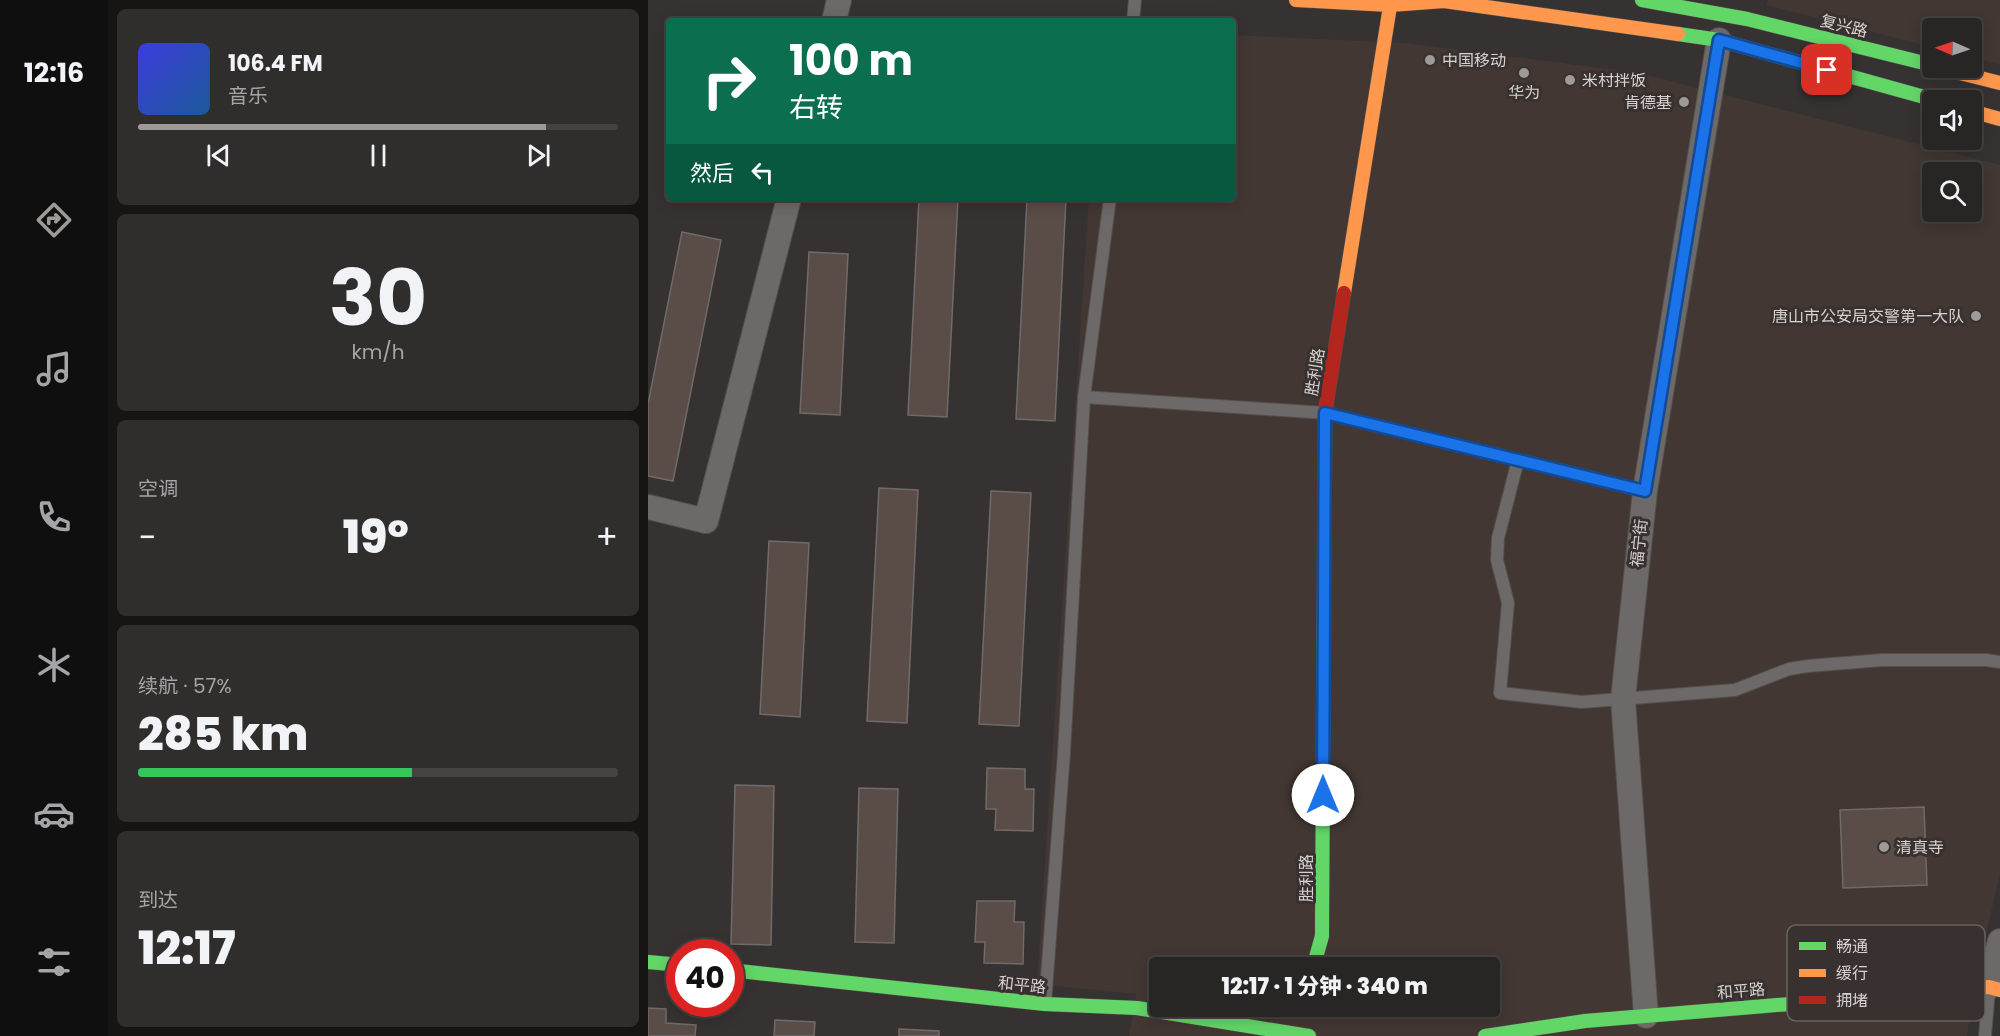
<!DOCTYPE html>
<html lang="zh">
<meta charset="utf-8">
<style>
body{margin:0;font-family:Poppins,"Noto Sans SC",sans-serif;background:#302e2d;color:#f1f3f6;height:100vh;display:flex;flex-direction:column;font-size:22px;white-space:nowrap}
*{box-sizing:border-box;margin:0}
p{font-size:20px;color:#a5a5a7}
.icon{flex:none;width:33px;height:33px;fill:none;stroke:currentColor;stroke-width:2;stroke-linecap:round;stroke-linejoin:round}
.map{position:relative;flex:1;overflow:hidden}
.details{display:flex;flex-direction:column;gap:9px;padding:9px;background:#161514;width:540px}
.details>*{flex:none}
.guide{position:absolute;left:18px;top:18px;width:570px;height:183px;border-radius:6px;box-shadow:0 3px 15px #0003,0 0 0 2px #444342;background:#0b6e4f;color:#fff;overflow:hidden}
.needle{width:39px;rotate:272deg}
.fabs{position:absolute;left:1274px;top:18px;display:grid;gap:12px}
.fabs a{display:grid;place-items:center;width:60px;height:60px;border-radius:6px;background:#282625;box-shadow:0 3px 15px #0003,0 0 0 2px #444342;font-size:30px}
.speed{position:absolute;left:18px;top:939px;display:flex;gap:12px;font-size:30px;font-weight:700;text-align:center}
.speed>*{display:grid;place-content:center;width:78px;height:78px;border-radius:50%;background:#282625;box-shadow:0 3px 15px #0003,0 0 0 2px #444342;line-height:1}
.speed .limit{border:9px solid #d22;background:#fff;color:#111}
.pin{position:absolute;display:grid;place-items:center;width:51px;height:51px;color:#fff;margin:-26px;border-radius:12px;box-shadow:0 3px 9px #0006}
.me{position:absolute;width:66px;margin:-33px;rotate:0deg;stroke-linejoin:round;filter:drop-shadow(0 0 4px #0008)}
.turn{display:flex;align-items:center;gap:21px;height:126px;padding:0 24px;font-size:27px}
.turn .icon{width:78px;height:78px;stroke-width:2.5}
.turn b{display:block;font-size:42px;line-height:51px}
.then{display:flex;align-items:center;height:57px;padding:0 24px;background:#0003;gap:12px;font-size:22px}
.big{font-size:45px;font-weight:800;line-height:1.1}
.details .tile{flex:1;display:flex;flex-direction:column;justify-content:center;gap:9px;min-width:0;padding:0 21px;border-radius:9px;background:#302e2d}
.details .dial{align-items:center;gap:0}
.dial b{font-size:78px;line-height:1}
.song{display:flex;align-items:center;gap:18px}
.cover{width:72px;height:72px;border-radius:9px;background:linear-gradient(135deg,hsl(240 70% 55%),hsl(210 70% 35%))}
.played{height:6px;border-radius:3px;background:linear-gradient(90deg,#9e9a98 85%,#444342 85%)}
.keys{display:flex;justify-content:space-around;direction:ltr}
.heat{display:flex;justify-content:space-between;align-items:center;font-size:33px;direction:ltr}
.charge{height:9px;border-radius:4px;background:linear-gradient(90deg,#34c759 57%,#444342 0)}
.trip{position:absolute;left:501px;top:957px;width:351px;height:60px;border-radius:6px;background:#282625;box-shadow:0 3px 15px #0003,0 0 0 2px #444342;font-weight:800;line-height:60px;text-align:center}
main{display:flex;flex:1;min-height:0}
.tab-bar{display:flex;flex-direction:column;width:108px;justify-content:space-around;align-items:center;background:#100f0f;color:#a5a5a7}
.tab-bar .icon{width:42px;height:42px}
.tab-bar .on{color:#9e9a98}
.tab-bar b{font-size:27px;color:#f1f3f6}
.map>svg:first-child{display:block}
.built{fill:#423732;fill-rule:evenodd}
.building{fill:#5a4c46;stroke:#6e6b6a;stroke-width:1.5}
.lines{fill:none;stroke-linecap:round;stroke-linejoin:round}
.lane-casing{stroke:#524f4d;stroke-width:14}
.street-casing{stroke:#524f4d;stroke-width:26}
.fast-casing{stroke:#524f4d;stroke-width:15}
.slow-casing{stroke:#524f4d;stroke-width:15}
.jam-casing{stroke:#524f4d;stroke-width:15}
.lane{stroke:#6c6968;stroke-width:12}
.street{stroke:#6c6968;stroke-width:24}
.fast{stroke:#63d668;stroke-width:14}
.slow{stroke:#ff974d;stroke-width:14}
.jam{stroke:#b3261e;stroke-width:14}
.route-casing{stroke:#114b97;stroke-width:15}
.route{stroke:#1a73e8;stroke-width:10}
.poi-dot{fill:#9e9a98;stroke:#38312f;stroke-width:2}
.labels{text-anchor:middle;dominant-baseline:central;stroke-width:6;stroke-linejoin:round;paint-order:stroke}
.street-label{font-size:16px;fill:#d6d2d0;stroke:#38312f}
.poi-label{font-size:16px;fill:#d6d2d0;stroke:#38312f;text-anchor:start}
.key{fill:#38312f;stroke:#67615f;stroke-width:1.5}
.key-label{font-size:16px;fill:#d6d2d0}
</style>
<main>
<nav class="tab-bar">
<b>12:16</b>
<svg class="icon on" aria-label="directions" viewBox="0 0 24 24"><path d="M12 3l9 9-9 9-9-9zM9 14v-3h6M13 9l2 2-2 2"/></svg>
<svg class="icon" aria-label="music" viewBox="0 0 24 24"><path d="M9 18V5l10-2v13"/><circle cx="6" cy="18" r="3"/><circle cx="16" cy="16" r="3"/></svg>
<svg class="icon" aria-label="phone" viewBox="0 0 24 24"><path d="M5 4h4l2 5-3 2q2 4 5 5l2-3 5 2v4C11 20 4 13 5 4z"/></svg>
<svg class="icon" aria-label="climate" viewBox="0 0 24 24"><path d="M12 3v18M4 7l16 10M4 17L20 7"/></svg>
<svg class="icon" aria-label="car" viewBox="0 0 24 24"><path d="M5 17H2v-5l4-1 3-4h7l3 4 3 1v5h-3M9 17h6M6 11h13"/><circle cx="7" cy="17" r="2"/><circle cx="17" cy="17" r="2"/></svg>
<svg class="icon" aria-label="filters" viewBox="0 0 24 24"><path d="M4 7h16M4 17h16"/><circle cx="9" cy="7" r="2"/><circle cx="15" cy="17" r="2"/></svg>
</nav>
<section class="details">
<div class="tile">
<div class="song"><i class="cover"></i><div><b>106.4 FM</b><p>音乐</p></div></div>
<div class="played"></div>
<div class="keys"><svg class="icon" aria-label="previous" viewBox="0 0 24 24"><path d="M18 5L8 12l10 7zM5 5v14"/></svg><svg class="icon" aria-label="pause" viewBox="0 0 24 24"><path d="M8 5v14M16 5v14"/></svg><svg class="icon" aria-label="next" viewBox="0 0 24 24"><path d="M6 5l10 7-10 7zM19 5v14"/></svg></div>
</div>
<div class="tile dial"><b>30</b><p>km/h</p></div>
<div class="tile"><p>空调</p>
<div class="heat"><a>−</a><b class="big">19°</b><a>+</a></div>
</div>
<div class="tile"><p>续航 · 57%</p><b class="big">285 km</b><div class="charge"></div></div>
<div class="tile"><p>到达</p><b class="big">12:17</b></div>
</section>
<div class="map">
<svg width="1352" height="1036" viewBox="0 0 1352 1036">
<rect width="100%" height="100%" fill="#363231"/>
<path class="built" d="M 1120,0 L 1352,0 L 1352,65 L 1323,57 L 1323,28 L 1284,28 L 1284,47 L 1118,5 Z
M 585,35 L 757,43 L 991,73 L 1352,165 L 1352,875 L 1329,971 L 1319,1036 L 481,1036 L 488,994 L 389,984 L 441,198 L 585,198 ZM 1284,172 L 1323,172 L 1323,212 L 1284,212 ZM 512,968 L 842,968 L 842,1006 L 512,1006 Z"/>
<path class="building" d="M 271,198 L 310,198 L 299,417 L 260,415 Z
M 379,198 L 418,198 L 407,421 L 368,419 Z
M 34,232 L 73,240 L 25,481 L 0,476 L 0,404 Z
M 161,252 L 200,254 L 192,415 L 152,413 Z
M 231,488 L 270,490 L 259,723 L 219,721 Z
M 343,491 L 383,493 L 371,726 L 331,724 Z
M 121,541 L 161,543 L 152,717 L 112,714 Z
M 339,768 L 377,769 L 377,789 L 386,789 L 385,831 L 347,830 L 348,809 L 338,809 Z
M 87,785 L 126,786 L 123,945 L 83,944 Z
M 211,788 L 250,789 L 246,943 L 207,942 Z
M 1276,807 L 1279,885 L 1195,888 L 1192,810 Z
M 329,901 L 367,901 L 366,922 L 376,922 L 375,964 L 336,963 L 337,942 L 327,942 Z
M 0,1008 L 18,1009 L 18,1023 L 48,1025 L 47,1036 L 0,1036 Z
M 127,1020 L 167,1022 L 166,1036 L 126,1036 Z
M 251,1029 L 291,1031 L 291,1036 L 251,1036 Z"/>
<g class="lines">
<g class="lane-casing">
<path id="lane" d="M 485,21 L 487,0
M 436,397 L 677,413 L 997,491
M 870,460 L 850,538 L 849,560 L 860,603 L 852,693 L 934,702 L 1087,690 L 1141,669 L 1160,666 L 1234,660 L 1338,660 L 1352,662
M 397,1003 L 416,753 L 436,397 L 462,198
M 1337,1036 L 1341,989"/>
</g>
<g class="street-casing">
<path id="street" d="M 186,21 L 191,0
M 0,507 L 58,521 L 141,198
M 1341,987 L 1352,941
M 998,1016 L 975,699 L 997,491 L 1071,40"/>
</g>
<g class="fast-casing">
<path id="fast" d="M 994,0 L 1099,19 L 1284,65
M 1030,34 L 1071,40 L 1287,100
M 0,962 L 32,965
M 665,968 L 674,936 L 676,584
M 82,970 L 397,1004 L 489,1008 L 661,1036
M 837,1036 L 937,1021 L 1214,998"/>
</g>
<g class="slow-casing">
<path id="slow" d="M 648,0 L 742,5 L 796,1 L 1030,34
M 1292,68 L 1352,83
M 1323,111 L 1352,119
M 696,293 L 743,0
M 1214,998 L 1341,987 L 1352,990"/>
</g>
<g class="jam-casing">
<path id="jam" d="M 676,584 L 677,413 L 696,293"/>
</g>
<use href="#lane" class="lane"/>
<use href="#street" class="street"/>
<use href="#fast" class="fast"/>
<use href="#slow" class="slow"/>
<use href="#jam" class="jam"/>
</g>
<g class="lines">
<g class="route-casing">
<path id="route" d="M 675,795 L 677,413 L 997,491 L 1071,40 L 1179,70"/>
</g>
<use href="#route" class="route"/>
</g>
<g class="poi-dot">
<circle cx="782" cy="60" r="6"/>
<circle cx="876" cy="73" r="6"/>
<circle cx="922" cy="80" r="6"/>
<circle cx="1036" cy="102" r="6"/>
<circle cx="1328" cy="316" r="6"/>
<circle cx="1236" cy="847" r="6"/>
</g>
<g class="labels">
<g class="street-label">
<text transform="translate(1196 26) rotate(14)">复兴路</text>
<text transform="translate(667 372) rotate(-81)">胜利路</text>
<text transform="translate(991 543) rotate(-84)">福宁街</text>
<text transform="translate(658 878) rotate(-90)">胜利路</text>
<text transform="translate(374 985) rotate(6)">和平路</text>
<text transform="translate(1093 991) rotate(-5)">和平路</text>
</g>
<g class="poi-label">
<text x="794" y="60">中国移动</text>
<text x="934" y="80">米村拌饭</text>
<text x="876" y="92" text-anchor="middle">华为</text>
<text x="1024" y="102" text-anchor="end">肯德基</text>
<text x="1316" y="316" text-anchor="end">唐山市公安局交警第一大队</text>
<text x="1248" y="847">清真寺</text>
</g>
</g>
<rect x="1139" y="925" width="198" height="96" rx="9" class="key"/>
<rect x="1151" y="942" width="27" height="8" fill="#63d668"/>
<rect x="1151" y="969" width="27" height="8" fill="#ff974d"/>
<rect x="1151" y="996" width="27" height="8" fill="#b3261e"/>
<g class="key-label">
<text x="1188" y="952">畅通</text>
<text x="1188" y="979">缓行</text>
<text x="1188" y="1006">拥堵</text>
</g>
</svg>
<div class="fabs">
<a><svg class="needle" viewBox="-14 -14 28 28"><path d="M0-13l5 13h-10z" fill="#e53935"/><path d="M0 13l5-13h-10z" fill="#a5a5a7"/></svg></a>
<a><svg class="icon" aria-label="sound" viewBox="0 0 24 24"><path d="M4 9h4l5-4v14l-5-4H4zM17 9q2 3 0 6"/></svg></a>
<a><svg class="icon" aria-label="search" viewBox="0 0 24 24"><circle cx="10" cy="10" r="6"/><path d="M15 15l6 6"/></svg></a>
</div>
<div class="speed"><div class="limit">40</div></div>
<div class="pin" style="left:1179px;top:70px;background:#d93025"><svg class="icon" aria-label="arrive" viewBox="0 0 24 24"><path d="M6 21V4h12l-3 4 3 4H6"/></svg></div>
<svg class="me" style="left:675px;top:795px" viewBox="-20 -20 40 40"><circle r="19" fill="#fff"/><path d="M0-13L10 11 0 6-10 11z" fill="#1a73e8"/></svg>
<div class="trip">12:17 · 1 分钟 · 340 m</div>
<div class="guide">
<div class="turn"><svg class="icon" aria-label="right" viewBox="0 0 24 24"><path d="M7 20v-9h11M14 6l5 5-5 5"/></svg><div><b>100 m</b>右转</div></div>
<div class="then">然后<svg class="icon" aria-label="left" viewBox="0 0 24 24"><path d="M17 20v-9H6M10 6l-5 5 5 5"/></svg></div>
</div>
</div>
</main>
